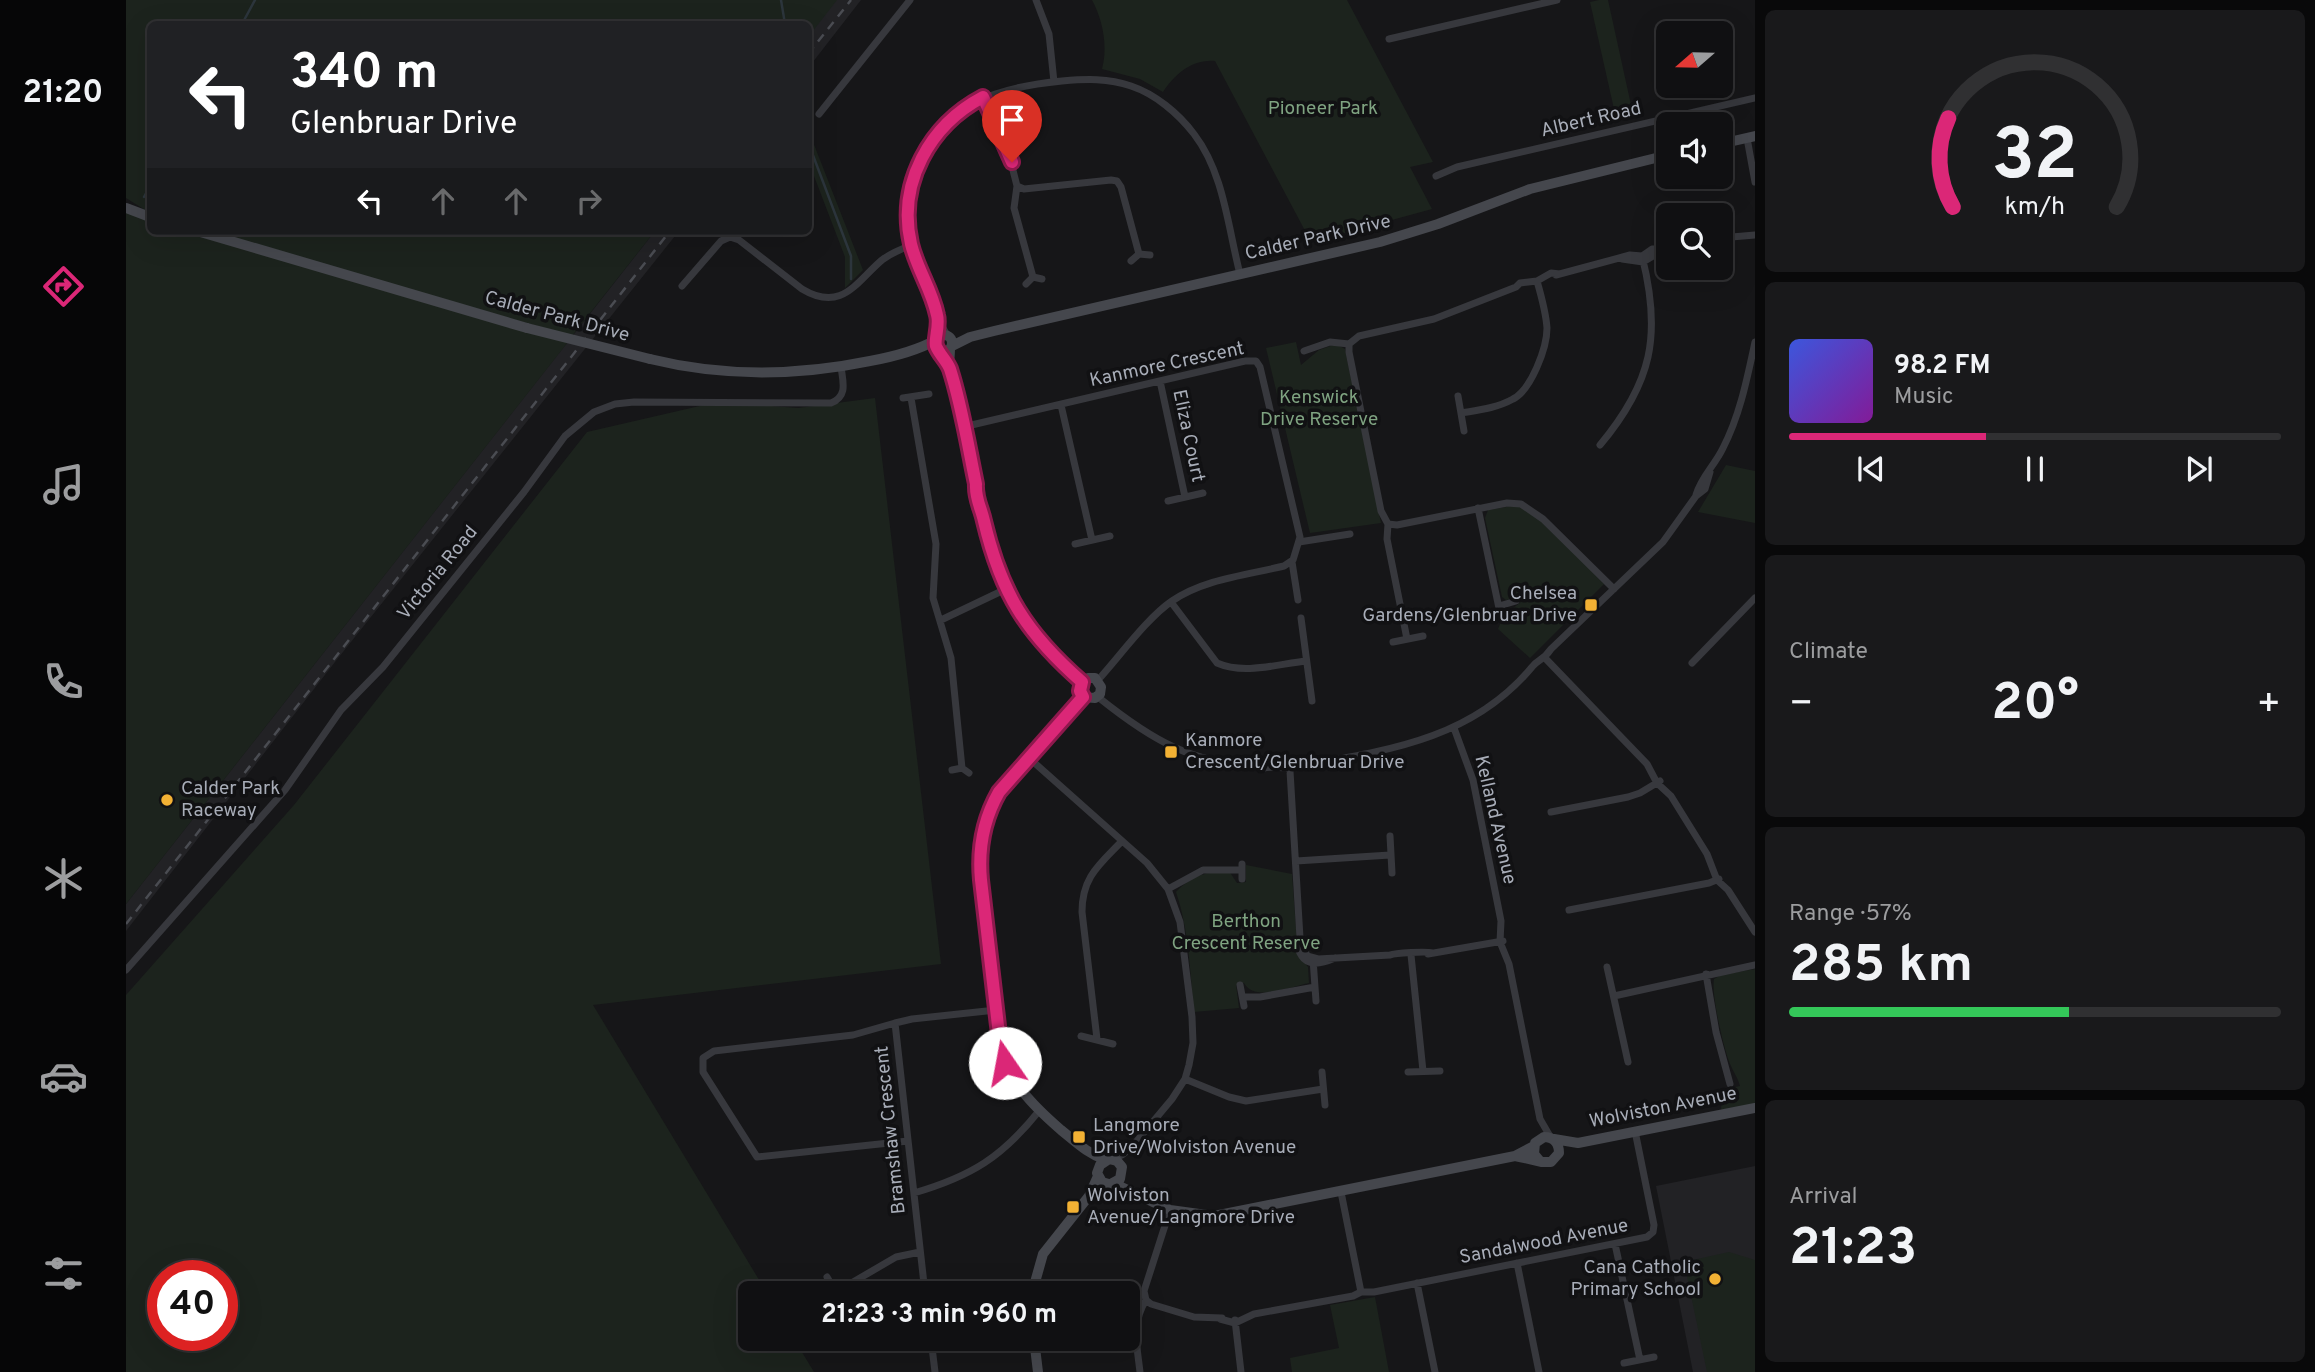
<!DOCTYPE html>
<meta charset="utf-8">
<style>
body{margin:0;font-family:Overpass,sans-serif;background:#19191b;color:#f1f3f6;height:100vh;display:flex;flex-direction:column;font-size:26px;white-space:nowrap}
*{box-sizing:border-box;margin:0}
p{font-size:23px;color:#9c9d9f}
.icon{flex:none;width:38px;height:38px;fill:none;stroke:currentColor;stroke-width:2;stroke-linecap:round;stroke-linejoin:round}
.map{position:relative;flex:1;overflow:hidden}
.panel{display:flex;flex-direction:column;gap:10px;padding:10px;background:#09090a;width:560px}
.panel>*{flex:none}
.banner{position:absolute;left:21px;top:21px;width:665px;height:214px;border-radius:10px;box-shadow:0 7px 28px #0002,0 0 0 2px #303032;background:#202124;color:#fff;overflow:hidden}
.needle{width:46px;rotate:250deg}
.fabs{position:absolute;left:1530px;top:21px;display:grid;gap:14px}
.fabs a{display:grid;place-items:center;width:77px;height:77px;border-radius:10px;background:#101012;box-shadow:0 7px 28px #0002,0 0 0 2px #303032;font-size:35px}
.speed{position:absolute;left:21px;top:1260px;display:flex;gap:14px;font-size:35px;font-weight:700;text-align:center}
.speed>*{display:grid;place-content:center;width:91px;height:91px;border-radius:50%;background:#101012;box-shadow:0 7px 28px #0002,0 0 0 2px #303032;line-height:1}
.speed .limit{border:10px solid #d22;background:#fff;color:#111}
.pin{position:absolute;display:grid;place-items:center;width:60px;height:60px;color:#fff;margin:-72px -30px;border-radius:50% 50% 50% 0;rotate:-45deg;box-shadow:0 0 7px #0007}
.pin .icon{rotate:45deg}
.me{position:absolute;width:77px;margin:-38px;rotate:348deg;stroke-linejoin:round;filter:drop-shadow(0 0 5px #0008)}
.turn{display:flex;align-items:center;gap:24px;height:147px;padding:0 28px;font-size:32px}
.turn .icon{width:91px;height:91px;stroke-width:2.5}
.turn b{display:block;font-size:49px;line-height:60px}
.lanes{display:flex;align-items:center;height:66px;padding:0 28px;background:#0003;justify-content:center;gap:35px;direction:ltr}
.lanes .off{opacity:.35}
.big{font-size:52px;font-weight:700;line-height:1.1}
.panel .tile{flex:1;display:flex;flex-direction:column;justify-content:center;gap:10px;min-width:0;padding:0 24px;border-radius:10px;background:#19191b}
.panel .dial{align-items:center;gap:0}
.dial svg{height:182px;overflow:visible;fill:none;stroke:#303032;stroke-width:7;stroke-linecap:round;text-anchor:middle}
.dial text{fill:#f1f3f6;stroke:none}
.song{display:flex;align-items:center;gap:21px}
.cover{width:84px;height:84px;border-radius:10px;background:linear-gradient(135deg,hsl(230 70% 55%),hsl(290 70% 35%))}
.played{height:7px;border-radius:4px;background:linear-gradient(90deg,#db2777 40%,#303032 40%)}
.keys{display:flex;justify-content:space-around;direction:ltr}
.heat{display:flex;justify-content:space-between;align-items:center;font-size:38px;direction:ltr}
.charge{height:10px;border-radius:5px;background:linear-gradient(90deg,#34c759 57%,#303032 0)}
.trip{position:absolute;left:612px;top:1281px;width:402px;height:70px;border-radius:10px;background:#101012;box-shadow:0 7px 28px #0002,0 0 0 2px #303032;font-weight:700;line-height:70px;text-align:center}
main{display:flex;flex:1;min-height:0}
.tabs{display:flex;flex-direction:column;width:126px;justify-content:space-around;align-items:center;background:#060607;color:#9c9d9f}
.tabs .icon{width:49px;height:49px}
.tabs .current{color:#db2777}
.tabs b{font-size:32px;color:#f1f3f6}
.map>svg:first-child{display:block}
.built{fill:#222225}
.green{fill:#1c231d;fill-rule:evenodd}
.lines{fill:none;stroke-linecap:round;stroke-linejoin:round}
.stream{stroke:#2c353c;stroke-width:2.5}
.street{stroke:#37383d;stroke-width:7}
.secondary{stroke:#45474d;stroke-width:10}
.rail{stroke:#4a4c52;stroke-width:2.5;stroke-dasharray:9 7;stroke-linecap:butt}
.secondary-bridge{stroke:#45474d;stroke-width:10}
.route-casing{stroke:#8e194d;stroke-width:18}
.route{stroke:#db2777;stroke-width:12}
.poi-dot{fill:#f2b134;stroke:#111113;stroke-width:2.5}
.labels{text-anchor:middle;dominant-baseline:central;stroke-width:7;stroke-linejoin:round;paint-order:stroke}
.park-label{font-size:19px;fill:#7fa381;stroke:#111113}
.street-label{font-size:19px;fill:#a8adb8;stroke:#111113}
.poi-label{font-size:19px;fill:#a8adb8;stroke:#111113;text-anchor:start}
</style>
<main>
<nav class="tabs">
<b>21:20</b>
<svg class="icon current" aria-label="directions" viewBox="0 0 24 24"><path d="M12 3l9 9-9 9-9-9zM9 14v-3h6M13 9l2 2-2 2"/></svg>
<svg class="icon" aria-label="music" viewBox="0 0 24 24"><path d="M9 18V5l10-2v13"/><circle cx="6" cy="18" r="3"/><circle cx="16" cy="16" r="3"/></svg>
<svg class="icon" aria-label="phone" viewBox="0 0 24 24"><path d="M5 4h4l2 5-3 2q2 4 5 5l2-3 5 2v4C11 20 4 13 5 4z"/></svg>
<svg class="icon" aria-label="climate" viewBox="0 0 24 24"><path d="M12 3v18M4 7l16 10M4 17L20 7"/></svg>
<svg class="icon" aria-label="car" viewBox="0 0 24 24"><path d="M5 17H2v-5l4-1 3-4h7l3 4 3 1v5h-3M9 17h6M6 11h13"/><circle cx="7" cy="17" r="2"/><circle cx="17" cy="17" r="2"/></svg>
<svg class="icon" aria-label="filters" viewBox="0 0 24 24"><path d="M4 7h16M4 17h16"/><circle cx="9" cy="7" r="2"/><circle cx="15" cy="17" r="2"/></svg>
</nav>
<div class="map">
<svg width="1629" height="1372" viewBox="0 0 1629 1372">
<rect width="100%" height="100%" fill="#161618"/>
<path class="built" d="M 710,0 L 735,0 L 683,67 L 682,36 Z
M 529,231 L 553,231 L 209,662 L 0,931 L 0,904 Z
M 1629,1166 L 1629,1372 L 1567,1372 L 1530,1186 Z"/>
<path class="green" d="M 0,0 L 711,0 L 683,36 L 682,24 L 24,24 L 24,213 L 0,198 Z
M 966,0 L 1221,0 L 1307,162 L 1284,167 L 1306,209 L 1185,242 L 1089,61 C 1066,59 1049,74 1037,92 L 1014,79 L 976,69 C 982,47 977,20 966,0 Z
M 1473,0 L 1482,0 L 1507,114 L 1490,118 L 1464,2 Z
M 683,139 L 687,142 L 737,270 L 719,288 L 719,257 L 683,163 Z
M 0,211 L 24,219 L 24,231 L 64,231 L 442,342 L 0,904 Z
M 80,231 L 529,231 L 446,336 Z
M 1170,342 L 1175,365 L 1193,350 L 1210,344 L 1219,349 L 1255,523 L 1184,533 L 1140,348 Z
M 749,398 L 815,964 L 467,1005 L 641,1293 L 625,1293 L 625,1339 L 668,1339 L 688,1372 L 0,1372 L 0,995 L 168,805 L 461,432 L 591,402 L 672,408 ZM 37,1276 L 96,1276 L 96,1335 L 37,1335 Z
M 1600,465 L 1629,471 L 1629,523 L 1572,512 Z
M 1392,505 C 1423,520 1454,559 1478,584 L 1404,658 L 1372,629 L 1378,615 L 1395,602 L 1390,598 L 1380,600 L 1376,597 L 1359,518 L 1362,510 Z
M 1120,865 L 1166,874 L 1172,955 L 1182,967 L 1183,983 C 1166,986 1129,1003 1118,983 L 1110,985 L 1113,1008 L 1068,1012 C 1064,972 1063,930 1050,892 C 1066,875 1080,872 1103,871 L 1111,883 L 1120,882 Z
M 1629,969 L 1629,1104 L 1595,1110 L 1596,1090 L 1614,1086 C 1612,1078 1608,1073 1605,1066 C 1598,1051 1585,994 1588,979 L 1595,975 Z
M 1603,1252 L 1629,1260 L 1629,1372 L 1581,1372 L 1558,1262 Z
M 1249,1297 L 1263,1372 L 1166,1372 L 1164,1358 L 1213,1348 L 1204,1305 Z"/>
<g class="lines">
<path class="stream" d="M 655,0 L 659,24
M 116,24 L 129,0
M 685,150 L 725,256 L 725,279
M 18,197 L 24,186"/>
<path class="street" d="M 910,0 L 923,34 L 928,82
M 1263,39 L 1431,0
M 857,97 L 881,147 L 891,186 L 898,189 L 985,180 L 991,181 L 995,187 L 1013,254
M 693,114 L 784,0
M 1621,138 L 1629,182
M 1310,176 L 1331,167 L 1629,98
M 891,186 L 888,208 L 907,277
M 604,237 L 613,240 L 676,289 C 716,313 730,282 756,260 C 765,253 775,249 786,245
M 1594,238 L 1629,235
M 1496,259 L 1517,262 L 1537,250
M 1005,261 L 1013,254 L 1024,255
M 1434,274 L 1425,273 L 1411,281 L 1394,283 L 1390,287 L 1308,319 L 1233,336 L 1223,344 L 1223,352 L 1255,511 L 1262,524 L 1271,525 L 1381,503 L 1395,504 L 1417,519 L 1488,589
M 1430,275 L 1504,255 L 1516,256 L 1526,249 L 1542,249
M 900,284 L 907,277 L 916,279
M 556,286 L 595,241 L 604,237
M 813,321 L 821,335
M 811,338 C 816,311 802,287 792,262 C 780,234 779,198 790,169 C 815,103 873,87 936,81 C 960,79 982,78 1005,86 C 1029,94 1052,113 1068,134 C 1098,173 1102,228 1114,274
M 1178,351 L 1204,342 L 1223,344
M 1034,381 L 1059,497
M 1332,396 L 1338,431
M 777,398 L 803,394
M 785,398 L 810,544 L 807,598 L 825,658 L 836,768
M 935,405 L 966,540
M 1335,413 C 1353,410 1371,408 1387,399 C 1405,390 1421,348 1421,328 C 1420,313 1415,295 1411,281
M 837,427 L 1119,361 L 1130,361 L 1134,367 L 1174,537 L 1167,560 L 1158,566 C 1121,575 1078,579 1046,601 C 1021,618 993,657 972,680
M 1474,445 C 1526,383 1536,335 1516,256
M 1570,495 C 1575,477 1589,465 1597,448 C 1614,415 1621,379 1629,342
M 1042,501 L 1077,493
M 1352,508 L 1374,613
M 1262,524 L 1261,539 L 1281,639
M 1173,542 L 1224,534
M 949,544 L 984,536
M 1166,562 L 1172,600
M 1045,602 L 1091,663 C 1118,675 1152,664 1180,661
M 1373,606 L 1390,601
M 1175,618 L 1186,701
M 815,620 L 880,589
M 1267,642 L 1297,636
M 1419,658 L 1494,736 L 1521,764 L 1531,783 L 1545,796 L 1581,854 L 1591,880 L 1602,890 L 1629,932
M 1566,663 L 1629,598
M 972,697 C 1028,742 1065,763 1139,768
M 1328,728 L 1347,780 L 1375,921 L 1374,942 L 1383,964 L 1414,1119 L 1425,1138
M 903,758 L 1021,863 L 1042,889 L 1054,922 L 1066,1017 L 1067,1043 L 1063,1065 L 1059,1079 L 1046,1099 L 1005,1148 L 996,1155 L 986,1159
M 1137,768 C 1146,766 1153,768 1162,768 C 1169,767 1171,763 1179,765 C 1265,750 1347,738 1406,667 C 1412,659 1417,661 1425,649 L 1537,542 L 1570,496 L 1579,489 L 1584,472
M 1162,768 L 1164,771 L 1174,938 L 1173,951 C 1180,968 1195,964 1209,958
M 826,770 L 836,768 L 843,773
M 1425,812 L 1502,797 L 1514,793 L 1534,781
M 1264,836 L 1266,873
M 1170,861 L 1264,855
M 1116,864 L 1116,879
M 1042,889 L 1077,870 L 1116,870
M 1443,910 L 1583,883 L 1593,879
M 1177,945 L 1181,956 L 1192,959 L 1264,955 C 1269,953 1301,951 1306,953
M 1302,954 L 1377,941
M 1285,955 L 1297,1071
M 1187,959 L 1190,1001
M 1481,967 L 1502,1062
M 0,970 L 159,790 L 215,710 L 257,667 L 398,492 L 439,436 L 468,412 L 489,404 L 508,402 L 705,403 C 722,396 717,382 715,367
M 1580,974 L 1590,1032 L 1604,1084
M 1114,985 L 1118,1006
M 1488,996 L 1629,965
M 1117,997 L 1134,997 L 1189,987
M 769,1023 L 727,1035 L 588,1051 L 577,1058 L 577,1072 L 631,1157 L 782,1141
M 955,1036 L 987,1044
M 971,1039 L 956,912 C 956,877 973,865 996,841
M 1196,1072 L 1199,1105
M 1282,1072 L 1314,1071
M 1059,1079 L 1103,1097 L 1120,1101 L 1197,1089
M 1215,1192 L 1235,1292
M 788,1193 C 846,1176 876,1157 913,1111
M 1044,1210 L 1018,1291 L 1020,1300 L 1025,1304 L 1068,1317 L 1096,1318
M 1489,1244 L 1514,1360
M 1391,1263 L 1413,1372
M 701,1277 L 710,1293
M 1291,1283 L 1309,1372
M 710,1292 L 770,1257 L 794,1252
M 799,1293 L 769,1023 L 786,1019 L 870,1010
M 1094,1319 L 1109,1323 L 1128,1314 L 1227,1296 L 1235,1292 L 1248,1292 L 1521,1237 L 1527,1232 L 1528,1225 L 1509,1131
M 1109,1320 L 1115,1372
M 805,1339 L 809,1372
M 1498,1363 L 1528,1357
M 1014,1372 C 1011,1345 1005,1324 1020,1300"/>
<path class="secondary" d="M 1594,144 L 1629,136
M 0,208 L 24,217
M 71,231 L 401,328
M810 343a8 8 0 1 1 16 0a8 8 0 1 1-16 0Z
M 826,346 L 844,337 L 868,331 L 1254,242 L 1312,224 L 1404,189 L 1542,155
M 824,350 L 823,368 L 850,484 C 849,499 855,507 858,521 C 875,594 901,632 955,682
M 524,359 C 597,377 671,376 744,361 C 766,357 790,351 810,340
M 955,682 L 962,678 L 969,678 L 975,687 L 974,694 L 969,698 L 957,697
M 957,697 L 879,784 L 864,809 L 858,827 L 853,864 L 874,1043 C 885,1084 904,1103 935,1130 C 950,1142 962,1154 980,1160
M 1428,1139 L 1452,1143 L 1629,1108
M 1389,1156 L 1416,1162 L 1425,1162 L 1433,1153 C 1433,1143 1428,1137 1418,1137 L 1409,1143 L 1408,1154 L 1413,1160
M 989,1184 L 1044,1210 L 1088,1216 L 1389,1156 L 1408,1146
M 963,1196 L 994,1179 L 996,1167 L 991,1161 L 983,1159 L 974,1165 L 971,1173 L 976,1182 L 986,1185
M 906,1293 L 917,1254 L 963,1196 L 972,1176
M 908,1339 L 912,1372"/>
<path class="rail" d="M 682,54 L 725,0
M 0,924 L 544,231"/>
<path class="secondary-bridge" d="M 401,328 L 524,359"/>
</g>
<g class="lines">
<g class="route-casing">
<path id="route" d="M 879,1063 L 874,1043 L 855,880 C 852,848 857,820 873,792 L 957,697 L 954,691 L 956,682 C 900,633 875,593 858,521 C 855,507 849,499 850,484 C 842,446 836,406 824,369 C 821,361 813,354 810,346 C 808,340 814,325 811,315 C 806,290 791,269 785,244 C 771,183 804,125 857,97 L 886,162"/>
</g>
<use href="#route" class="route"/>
</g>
<g class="poi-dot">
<rect x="1458" y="598" width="14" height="14" rx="3.5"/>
<rect x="1038" y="745" width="14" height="14" rx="3.5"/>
<circle cx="41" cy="800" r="7"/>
<rect x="946" y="1130" width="14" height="14" rx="3.5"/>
<rect x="940" y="1200" width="14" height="14" rx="3.5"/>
<circle cx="1589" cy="1279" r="7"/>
</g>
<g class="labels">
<g class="park-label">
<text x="1197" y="109">Pioneer Park</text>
<text x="1193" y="398">Kenswick<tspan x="1193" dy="22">Drive Reserve</tspan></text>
<text x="1120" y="922">Berthon<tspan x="1120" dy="22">Crescent Reserve</tspan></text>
</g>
<g class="street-label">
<text transform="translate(1465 120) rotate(-13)">Albert Road</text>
<text transform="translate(1192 238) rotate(-13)">Calder Park Drive</text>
<text transform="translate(431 317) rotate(15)">Calder Park Drive</text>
<text transform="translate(1041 365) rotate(-12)">Kanmore Crescent</text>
<text transform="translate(1062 436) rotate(78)">Eliza Court</text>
<text transform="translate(312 573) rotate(-51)">Victoria Road</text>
<text transform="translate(1369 820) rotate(77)">Kelland Avenue</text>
<text transform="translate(1537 1108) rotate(-11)">Wolviston Avenue</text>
<text transform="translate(765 1130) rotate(-96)">Bramshaw Crescent</text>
<text transform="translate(1418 1242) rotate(-11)">Sandalwood Avenue</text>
</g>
<g class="poi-label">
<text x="1451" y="594" text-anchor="end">Chelsea<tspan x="1451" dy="22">Gardens/Glenbruar Drive</tspan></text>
<text x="1059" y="741">Kanmore<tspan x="1059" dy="22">Crescent/Glenbruar Drive</tspan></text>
<text x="55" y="789">Calder Park<tspan x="55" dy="22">Raceway</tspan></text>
<text x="967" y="1126">Langmore<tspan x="967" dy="22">Drive/Wolviston Avenue</tspan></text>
<text x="961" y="1196">Wolviston<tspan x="961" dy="22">Avenue/Langmore Drive</tspan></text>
<text x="1575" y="1268" text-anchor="end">Cana Catholic<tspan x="1575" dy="22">Primary School</tspan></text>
</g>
</g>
</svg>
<div class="fabs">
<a><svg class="needle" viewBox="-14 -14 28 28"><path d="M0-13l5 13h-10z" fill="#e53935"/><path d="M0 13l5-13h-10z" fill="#9c9d9f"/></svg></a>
<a><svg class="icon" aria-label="sound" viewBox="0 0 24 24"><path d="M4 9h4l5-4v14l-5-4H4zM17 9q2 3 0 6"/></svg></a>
<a><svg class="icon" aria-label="search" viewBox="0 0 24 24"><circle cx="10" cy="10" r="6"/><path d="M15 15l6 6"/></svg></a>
</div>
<div class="speed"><div class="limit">40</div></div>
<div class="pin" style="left:886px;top:162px;background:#d93025"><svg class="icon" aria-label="arrive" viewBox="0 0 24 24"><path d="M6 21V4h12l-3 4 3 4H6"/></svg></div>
<svg class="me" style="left:879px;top:1063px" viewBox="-20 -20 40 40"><circle r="19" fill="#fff"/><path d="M0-13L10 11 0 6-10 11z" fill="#db2777"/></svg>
<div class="trip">21:23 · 3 min · 960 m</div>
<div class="banner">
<div class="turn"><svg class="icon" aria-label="left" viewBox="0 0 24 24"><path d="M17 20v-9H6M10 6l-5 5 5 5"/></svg><div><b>340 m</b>Glenbruar Drive</div></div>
<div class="lanes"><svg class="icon" aria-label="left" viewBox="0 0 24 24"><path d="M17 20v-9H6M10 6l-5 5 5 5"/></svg><svg class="icon off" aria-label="ahead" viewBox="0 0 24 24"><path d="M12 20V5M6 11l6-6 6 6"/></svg><svg class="icon off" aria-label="ahead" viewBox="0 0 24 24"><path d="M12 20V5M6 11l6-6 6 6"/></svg><svg class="icon off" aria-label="right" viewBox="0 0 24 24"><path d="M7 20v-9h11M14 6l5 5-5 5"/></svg></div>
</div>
</div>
<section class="panel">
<div class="tile dial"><svg viewBox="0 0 100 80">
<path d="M14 69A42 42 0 1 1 86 69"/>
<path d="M14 69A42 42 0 0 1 12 30" stroke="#db2777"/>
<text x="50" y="56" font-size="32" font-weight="700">32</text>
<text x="50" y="72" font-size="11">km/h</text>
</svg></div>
<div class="tile">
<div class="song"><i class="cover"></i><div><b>98.2 FM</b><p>Music</p></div></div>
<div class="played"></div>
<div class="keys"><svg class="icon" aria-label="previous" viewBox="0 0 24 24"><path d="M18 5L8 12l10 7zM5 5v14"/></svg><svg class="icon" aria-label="pause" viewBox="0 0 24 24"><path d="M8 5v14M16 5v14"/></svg><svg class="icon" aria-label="next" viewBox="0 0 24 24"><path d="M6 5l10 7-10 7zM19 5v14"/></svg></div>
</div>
<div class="tile"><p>Climate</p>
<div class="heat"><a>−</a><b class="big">20°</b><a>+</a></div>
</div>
<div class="tile"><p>Range · 57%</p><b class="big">285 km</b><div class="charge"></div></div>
<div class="tile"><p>Arrival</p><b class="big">21:23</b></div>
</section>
</main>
